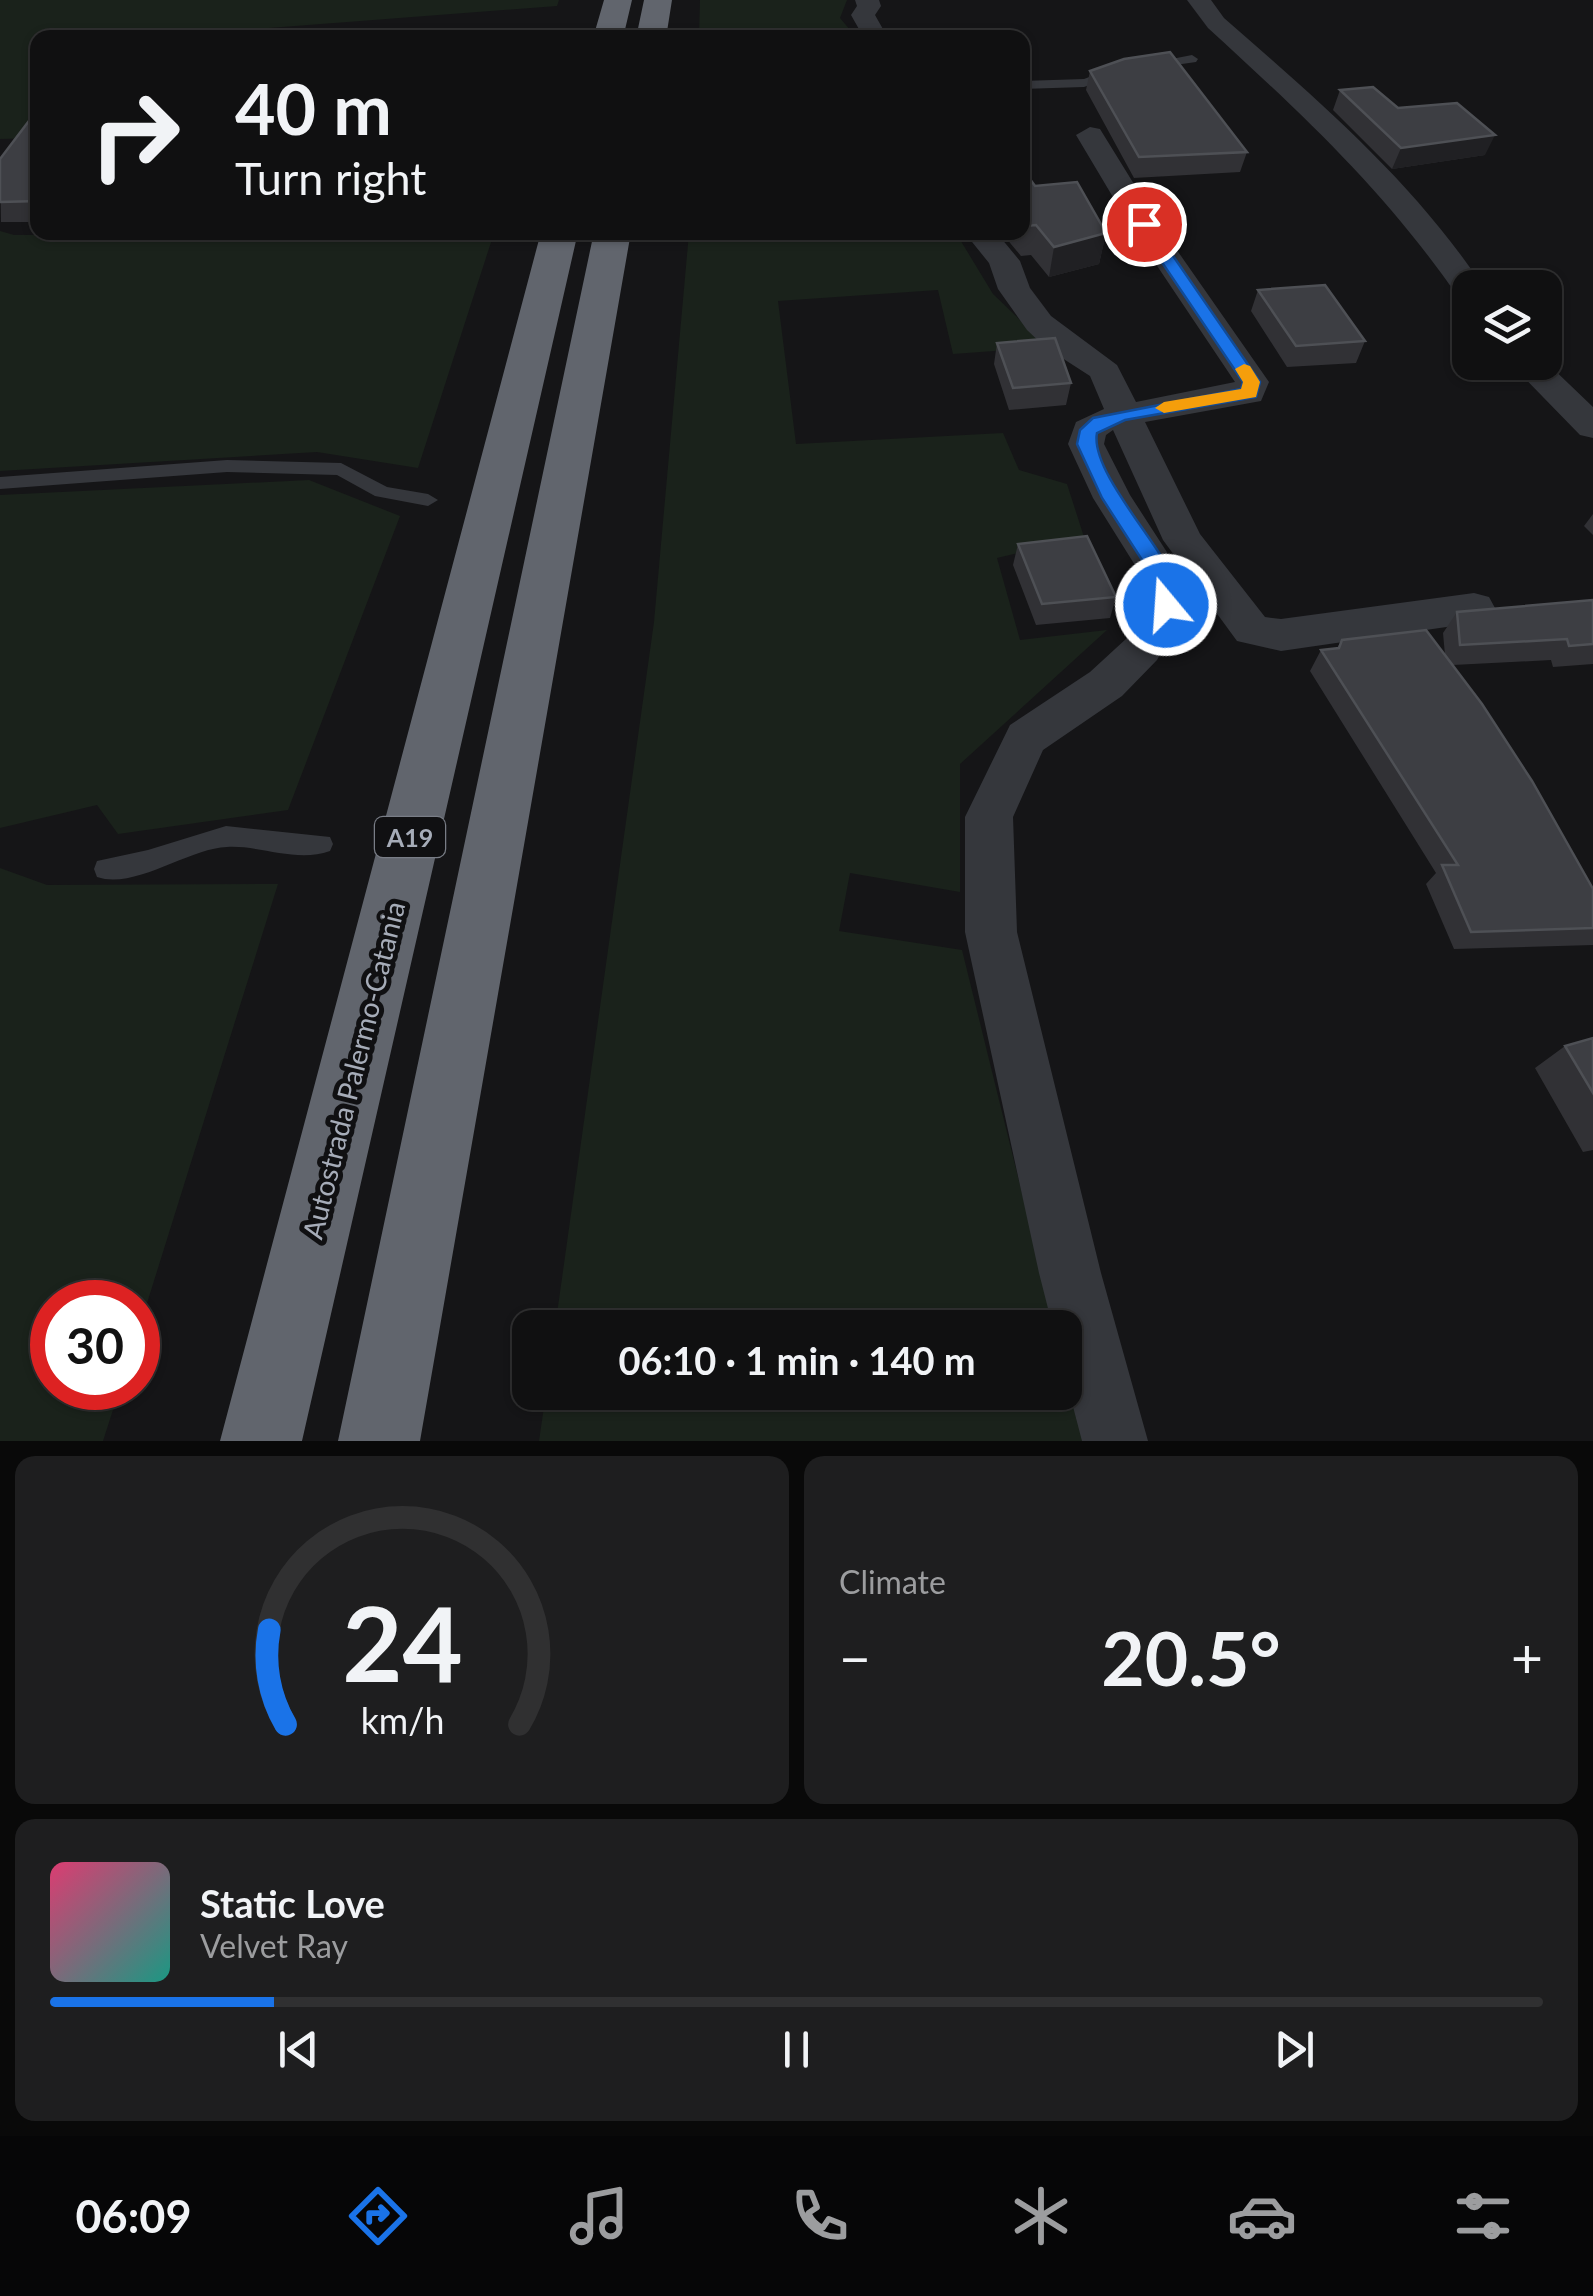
<!DOCTYPE html>
<meta charset="utf-8">
<style>
body{margin:0;font-family:Lato,sans-serif;background:#1e1e1f;color:#f1f3f6;height:100vh;display:flex;flex-direction:column;font-size:38px;white-space:nowrap}
*{box-sizing:border-box;margin:0}
p{font-size:32px;color:#9c9d9f}
.icon{flex:none;width:55px;height:55px;fill:none;stroke:currentColor;stroke-width:2;stroke-linecap:round;stroke-linejoin:round}
.map{position:relative;height:1441px;overflow:hidden}
.drawer{display:flex;flex-direction:column;gap:15px;padding:15px;background:#090909;flex:1}
.drawer>*{flex:none}
.banner{position:absolute;left:30px;top:30px;width:1000px;height:210px;border-radius:20px;box-shadow:0 2px 8px #0004,0 0 0 2px #303031;background:#101011;color:#f1f3f6;overflow:hidden}
.buttons{position:absolute;left:1452px;top:270px;display:grid;gap:20px}
.buttons a{display:grid;place-items:center;width:110px;height:110px;border-radius:20px;background:#101011;box-shadow:0 2px 8px #0004,0 0 0 2px #303031;font-size:50px}
.speed{position:absolute;left:30px;top:1280px;display:flex;gap:20px;font-size:50px;font-weight:700;text-align:center}
.speed>*{display:grid;place-content:center;width:130px;height:130px;border-radius:50%;background:#101011;box-shadow:0 2px 8px #0004,0 0 0 2px #303031;line-height:1}
.speed .limit{border:15px solid #d22;background:#fff;color:#111}
.pin{position:absolute;display:grid;place-items:center;width:85px;height:85px;color:#fff;margin:-42px;border:5px solid #fff;border-radius:50%;box-shadow:0 2px 10px #0007}
.me{position:absolute;width:110px;margin:-55px;rotate:342deg;stroke-linejoin:round;filter:drop-shadow(0 0 8px #0008)}
.turn{display:flex;align-items:center;gap:35px;height:210px;padding:0 40px;font-size:45px}
.turn .icon{width:130px;height:130px;stroke-width:2.5}
.turn b{display:block;font-size:70px;line-height:85px}
.big{font-size:75px;font-weight:700;line-height:1.1}
.drawer .tile{flex:1;display:flex;flex-direction:column;justify-content:center;gap:15px;min-width:0;padding:0 35px;border-radius:20px;background:#1e1e1f}
.drawer .dial{align-items:center;gap:0}
.dial svg{height:260px;overflow:visible;fill:none;stroke:#303031;stroke-width:7;stroke-linecap:round;text-anchor:middle}
.dial text{fill:#f1f3f6;stroke:none}
.song{display:flex;align-items:center;gap:30px}
.cover{width:120px;height:120px;border-radius:15px;background:linear-gradient(135deg,hsl(340 70% 55%),hsl(170 70% 35%))}
.played{height:10px;border-radius:5px;background:linear-gradient(90deg,#1a73e8 15%,#303031 15%)}
.keys{display:flex;justify-content:space-around;direction:ltr}
.heat{display:flex;justify-content:space-between;align-items:center;font-size:55px;direction:ltr}
.drawer .tiles{flex:1;display:grid;gap:15px;grid-template-columns:1fr 1fr}
.tile:last-child{grid-column:span 2}
.trip{position:absolute;left:512px;top:1310px;width:570px;height:100px;border-radius:20px;background:#101011;box-shadow:0 2px 8px #0004,0 0 0 2px #303031;font-weight:700;line-height:100px;text-align:center}
.tab-bar{display:flex;height:160px;justify-content:space-around;align-items:center;background:#060607;color:#9c9d9f}
.tab-bar .icon{width:70px;height:70px}
.tab-bar .selected{color:#1a73e8}
.tab-bar b{font-size:45px;color:#f1f3f6}
.map>svg:first-child{display:block}
.green{fill:#1a221b}
.lines{fill:none;stroke-linecap:round;stroke-linejoin:round}
.lane{fill:#35373c;fill-rule:evenodd}
.street{fill:#35373c;fill-rule:evenodd}
.highway{fill:#61656d;fill-rule:evenodd}
.wall{fill:#313135}
.shaded-wall{fill:#202023}
.building{fill:#3d3e43;stroke:#4e5055;stroke-width:2.5}
.route{fill:#1a73e8;stroke:#114b97;stroke-width:2.5}
.slow{fill:#f59e0b}
.labels{text-anchor:middle;dominant-baseline:central;stroke-width:10;stroke-linejoin:round;paint-order:stroke}
.shield{fill:#101012;stroke:#797d86;stroke-width:2.5}
.shield-label{font-size:25px;font-weight:bold;fill:#a6acb8}
.street-label{font-size:28px;fill:#a6acb8;stroke:#101012}
</style>
<div class="map">
<svg width="1593" height="1441" viewBox="0 0 1593 1441">
<rect width="100%" height="100%" fill="#151517"/>
<path class="green" d="M 0,0 L 559,0 L 557,6 L 269,28 L 264,37 L 38,38 L 37,138 L 0,139 Z
M 700,0 L 847,0 L 840,18 L 856,37 L 699,37 Z
M 0,231 L 14,235 L 494,233 L 418,468 L 317,452 L 0,471 Z
M 689,233 L 956,233 L 993,294 L 1048,347 L 953,354 L 938,290 L 778,301 L 796,444 L 1003,433 L 1019,470 L 1067,484 L 1084,537 L 997,558 L 1020,640 L 1107,630 L 960,764 L 960,892 L 850,873 L 839,931 L 962,950 L 1055,1327 L 555,1328 L 654,622 Z
M 309,480 L 400,516 L 288,810 L 118,834 L 97,805 L 0,828 L 0,495 Z
M 0,868 L 47,885 L 278,884 L 138,1332 L 138,1302 L 52,1302 L 52,1388 L 120,1388 L 103,1441 L 0,1441 Z
M 1065,1369 L 1083,1441 L 539,1441 L 546,1393 L 1065,1392 Z"/>
<g class="lines">
<path class="lane" d="M 1192,55 L 1198,59 L 1196,62 L 1147,69 L 1141,65 Z
M 1116,67 L 1120,68 L 1120,74 L 1084,87 L 1022,89 L 1022,81 L 1084,79 Z
M 227,460 L 341,463 L 387,487 L 428,494 L 438,500 L 428,506 L 375,496 L 337,475 L 227,472 L 0,489 L 0,477 Z
M 226,826 L 330,837 L 333,844 L 330,851 C 296,863 261,845 227,847 C 189,848 135,890 97,877 L 94,869 L 97,861 L 148,850 Z"/>
<path class="street" d="M 855,0 L 879,0 L 881,6 L 875,15 L 888,38 L 864,38 L 851,15 L 857,6 Z
M 1187,0 L 1211,0 L 1224,18 C 1319,101 1414,182 1484,288 L 1470,288 L 1470,301 L 1459,298 C 1384,190 1304,116 1208,28 Z
M 1090,127 L 1100,129 L 1158,223 L 1269,382 L 1261,401 L 1145,422 L 1200,534 L 1265,617 L 1281,619 L 1474,593 L 1489,597 L 1495,608 L 1489,619 L 1474,623 L 1281,651 L 1237,641 L 1163,540 L 1113,430 L 1106,435 L 1104,444 L 1130,495 L 1183,577 L 1187,605 L 1157,660 L 1122,696 L 1043,750 L 1013,817 L 1017,932 L 1101,1273 L 1148,1441 L 1082,1441 L 1065,1376 L 1065,1328 L 1053,1328 L 1039,1273 L 965,932 L 965,817 L 1010,725 L 1090,672 L 1127,638 L 1145,605 L 1143,578 L 1093,498 L 1068,444 L 1076,422 L 1104,409 L 1090,376 L 1045,347 L 1027,330 L 998,289 L 989,263 L 964,232 L 996,232 L 1020,261 L 1030,288 L 1051,316 L 1117,365 L 1136,402 L 1235,382 L 1129,224 L 1076,135 Z
M 1545,361 L 1593,407 L 1593,438 L 1580,435 L 1509,362 Z"/>
<path class="highway" d="M 604,0 L 632,0 L 623,38 L 593,38 Z
M 644,0 L 672,0 L 666,38 L 636,38 Z
M 541,232 L 578,232 L 302,1441 L 220,1441 Z
M 594,232 L 631,232 L 420,1441 L 338,1441 Z"/>
</g>
<path class="wall" d="M 1090,71 L 1247,152 L 1240,172 L 1134,178 L 1086,90 Z
M 1340,90 L 1398,108 L 1485,155 L 1392,169 L 1333,110 Z
M 38,109 L 38,222 L 1,222 L 0,159 Z
M 1022,168 L 1035,186 L 1106,233 L 1099,264 L 1049,277 L 1031,255 L 1021,256 L 1001,232 L 1022,232 Z
M 1258,290 L 1365,341 L 1356,363 L 1287,367 L 1251,311 Z
M 997,343 L 1071,383 L 1066,405 L 1009,410 L 994,364 Z
M 1593,514 L 1593,535 L 1584,526 Z
M 1018,544 L 1116,597 L 1110,618 L 1036,625 L 1013,565 Z
M 1593,600 L 1593,664 L 1553,667 L 1551,660 L 1453,665 L 1593,889 L 1593,945 L 1454,949 L 1426,884 L 1436,873 L 1310,671 L 1321,650 L 1337,648 L 1342,640 L 1445,655 L 1443,633 L 1457,612 Z
M 1593,1038 L 1593,1150 L 1583,1152 L 1535,1068 L 1565,1046 Z"/>
<path class="shaded-wall" d="M 1495,135 L 1485,155 L 1392,169 L 1401,148 Z
M 1106,233 L 1099,264 L 1049,277 L 1054,247 Z"/>
<path class="building" d="M 1170,52 L 1247,152 L 1139,157 L 1090,71 L 1124,59 Z
M 1373,87 L 1398,108 L 1457,103 L 1495,135 L 1401,148 L 1340,90 Z
M 38,109 L 38,201 L 0,202 L 0,159 Z
M 1022,168 L 1035,186 L 1077,182 L 1106,233 L 1054,247 L 1036,225 L 1026,226 L 1022,222 Z
M 1325,285 L 1365,341 L 1296,346 L 1258,290 Z
M 1055,338 L 1071,383 L 1013,388 L 997,343 Z
M 1087,536 L 1116,597 L 1042,604 L 1018,544 Z
M 1593,600 L 1593,644 L 1569,646 L 1567,639 L 1460,645 L 1457,612 Z
M 1426,630 L 1482,704 L 1532,781 L 1593,889 L 1593,928 L 1471,932 L 1442,865 L 1458,865 L 1321,650 L 1339,648 L 1342,640 Z
M 1593,1038 L 1593,1093 L 1565,1046 Z"/>
<path class="route" d="M 1138,221 L 1149,221 L 1260,382 L 1256,397 L 1125,420 L 1097,433 C 1090,469 1155,539 1171,573 C 1176,582 1175,595 1177,605 L 1166,612 L 1156,605 L 1153,577 L 1102,498 L 1077,444 L 1080,430 L 1093,418 L 1241,389 L 1243,382 L 1136,224 Z"/>
<path class="slow" d="M 1244,364 L 1250,366 L 1260,382 L 1256,397 L 1164,413 L 1155,408 L 1164,402 L 1241,389 L 1243,382 L 1235,369 Z"/>
<g class="labels">
<rect class="shield" x="375" y="817" width="70" height="40" rx="8"/>
<g class="shield-label">
<text x="410" y="837">A19</text>
</g>
<g class="street-label">
<text transform="translate(353 1070) rotate(-76)">Autostrada Palermo-Catania</text>
</g>
</g>
</svg>
<div class="buttons">
<a><svg class="icon" aria-label="layers" viewBox="0 0 24 24"><path d="M12 4l9 5-9 5-9-5zM3 14l9 5 9-5"/></svg></a>
</div>
<div class="speed"><div class="limit">30</div></div>
<div class="pin" style="left:1144px;top:224px;background:#d93025"><svg class="icon" aria-label="arrive" viewBox="0 0 24 24"><path d="M6 21V4h12l-3 4 3 4H6"/></svg></div>
<svg class="me" style="left:1166px;top:605px" viewBox="-20 -20 40 40"><circle r="17" fill="#1a73e8" stroke="#fff" stroke-width="3"/><path d="M0-11L8 9 0 5-8 9z" fill="#fff"/></svg>
<div class="trip">06:10 · 1 min · 140 m</div>
<div class="banner">
<div class="turn"><svg class="icon" aria-label="right" viewBox="0 0 24 24"><path d="M7 20v-9h11M14 6l5 5-5 5"/></svg><div><b>40 m</b>Turn right</div></div>
</div>
</div>
<section class="drawer">
<div class="tiles">
<div class="tile dial"><svg viewBox="0 0 100 80">
<path d="M14 69A42 42 0 1 1 86 69"/>
<path d="M14 69A42 42 0 0 1 9 40" stroke="#1a73e8"/>
<text x="50" y="56" font-size="32" font-weight="700">24</text>
<text x="50" y="72" font-size="11">km/h</text>
</svg></div>
<div class="tile"><p>Climate</p>
<div class="heat"><a>−</a><b class="big">20.5°</b><a>+</a></div>
</div>
<div class="tile">
<div class="song"><i class="cover"></i><div><b>Static Love</b><p>Velvet Ray</p></div></div>
<div class="played"></div>
<div class="keys"><svg class="icon" aria-label="previous" viewBox="0 0 24 24"><path d="M18 5L8 12l10 7zM5 5v14"/></svg><svg class="icon" aria-label="pause" viewBox="0 0 24 24"><path d="M8 5v14M16 5v14"/></svg><svg class="icon" aria-label="next" viewBox="0 0 24 24"><path d="M6 5l10 7-10 7zM19 5v14"/></svg></div>
</div>
</div>
</section>
<nav class="tab-bar">
<b>06:09</b>
<svg class="icon selected" aria-label="directions" viewBox="0 0 24 24"><path d="M12 3l9 9-9 9-9-9zM9 14v-3h6M13 9l2 2-2 2"/></svg>
<svg class="icon" aria-label="music" viewBox="0 0 24 24"><path d="M9 18V5l10-2v13"/><circle cx="6" cy="18" r="3"/><circle cx="16" cy="16" r="3"/></svg>
<svg class="icon" aria-label="phone" viewBox="0 0 24 24"><path d="M5 4h4l2 5-3 2q2 4 5 5l2-3 5 2v4C11 20 4 13 5 4z"/></svg>
<svg class="icon" aria-label="climate" viewBox="0 0 24 24"><path d="M12 3v18M4 7l16 10M4 17L20 7"/></svg>
<svg class="icon" aria-label="car" viewBox="0 0 24 24"><path d="M5 17H2v-5l4-1 3-4h7l3 4 3 1v5h-3M9 17h6M6 11h13"/><circle cx="7" cy="17" r="2"/><circle cx="17" cy="17" r="2"/></svg>
<svg class="icon" aria-label="filters" viewBox="0 0 24 24"><path d="M4 7h16M4 17h16"/><circle cx="9" cy="7" r="2"/><circle cx="15" cy="17" r="2"/></svg>
</nav>
